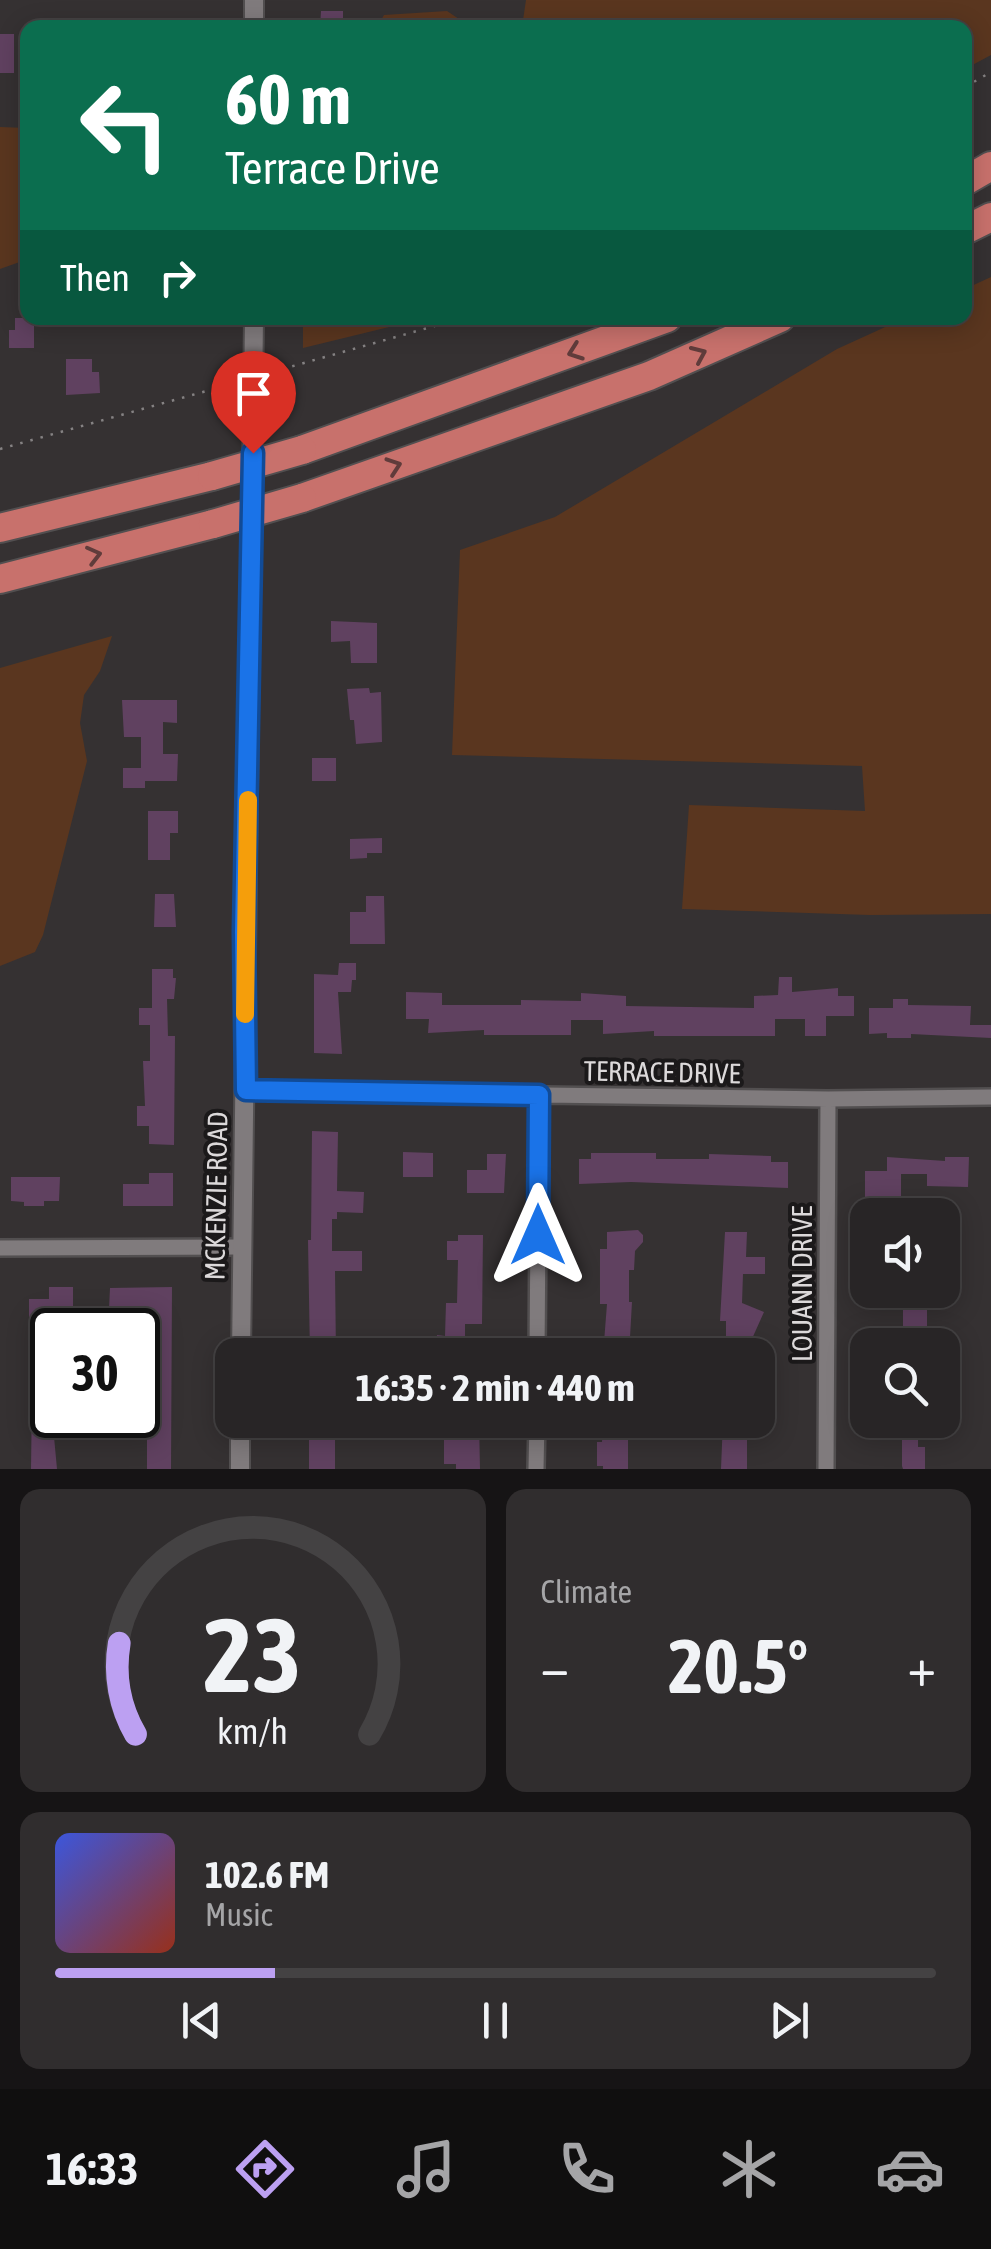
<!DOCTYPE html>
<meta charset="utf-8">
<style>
body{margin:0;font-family:"Asap Condensed",sans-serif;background:#302d2e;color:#f1f3f6;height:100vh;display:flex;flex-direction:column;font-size:38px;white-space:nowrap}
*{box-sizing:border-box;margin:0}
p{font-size:32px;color:#a5a5a7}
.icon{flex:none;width:55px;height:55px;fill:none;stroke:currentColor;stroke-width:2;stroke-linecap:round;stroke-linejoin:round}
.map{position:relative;height:1469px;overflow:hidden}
.side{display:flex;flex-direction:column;gap:20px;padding:20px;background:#161415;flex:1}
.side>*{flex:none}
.hud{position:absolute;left:20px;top:20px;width:952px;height:305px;border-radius:20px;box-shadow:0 5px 25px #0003,0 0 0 2px #444243;background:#0b6e4f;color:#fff;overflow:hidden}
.tools{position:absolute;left:850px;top:1198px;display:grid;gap:20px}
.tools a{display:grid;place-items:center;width:110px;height:110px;border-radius:20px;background:#282526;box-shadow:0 5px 25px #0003,0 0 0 2px #444243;font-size:50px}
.speed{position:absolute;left:30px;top:1308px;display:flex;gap:20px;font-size:50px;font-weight:700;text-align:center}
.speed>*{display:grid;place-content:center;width:130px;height:130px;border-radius:50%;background:#282526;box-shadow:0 5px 25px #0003,0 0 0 2px #444243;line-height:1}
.speed .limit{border:5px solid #111;border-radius:15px;background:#fff;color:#111}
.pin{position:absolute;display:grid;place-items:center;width:85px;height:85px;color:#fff;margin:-102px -42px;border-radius:50% 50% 50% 0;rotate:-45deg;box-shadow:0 0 10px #0007}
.pin .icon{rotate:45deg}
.me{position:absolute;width:110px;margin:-55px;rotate:0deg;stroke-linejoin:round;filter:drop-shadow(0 0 8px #0008)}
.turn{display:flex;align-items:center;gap:35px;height:210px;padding:0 40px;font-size:45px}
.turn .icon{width:130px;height:130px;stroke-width:2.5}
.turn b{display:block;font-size:70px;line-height:85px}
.then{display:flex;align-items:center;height:95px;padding:0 40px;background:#0003;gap:20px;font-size:38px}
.big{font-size:75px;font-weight:700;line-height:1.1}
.side .card{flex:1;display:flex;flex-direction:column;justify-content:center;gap:15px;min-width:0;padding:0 35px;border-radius:20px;background:#302d2e}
.side .dial{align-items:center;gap:0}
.dial svg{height:260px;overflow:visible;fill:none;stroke:#444243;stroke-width:7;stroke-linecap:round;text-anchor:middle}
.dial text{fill:#f1f3f6;stroke:none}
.song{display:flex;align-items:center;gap:30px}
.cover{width:120px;height:120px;border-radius:15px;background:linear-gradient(135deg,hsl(230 70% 55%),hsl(10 70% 35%))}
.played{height:10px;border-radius:5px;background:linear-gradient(90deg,#bca0f2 25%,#444243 25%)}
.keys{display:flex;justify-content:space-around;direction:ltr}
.heat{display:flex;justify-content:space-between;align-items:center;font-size:55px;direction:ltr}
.side .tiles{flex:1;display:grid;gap:20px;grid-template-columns:1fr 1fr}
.card:last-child{grid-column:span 2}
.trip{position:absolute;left:215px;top:1338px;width:560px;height:100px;border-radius:20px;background:#282526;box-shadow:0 5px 25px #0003,0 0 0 2px #444243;font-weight:700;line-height:100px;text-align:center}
.tabs{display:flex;height:160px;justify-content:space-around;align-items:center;background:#100f0f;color:#a5a5a7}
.tabs .icon{width:70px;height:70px}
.tabs .on{color:#bca0f2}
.tabs b{font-size:45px;color:#f1f3f6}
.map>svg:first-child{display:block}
.green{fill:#5a361f}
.building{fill:#604160}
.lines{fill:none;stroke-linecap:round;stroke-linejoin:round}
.minor-casing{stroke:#524f50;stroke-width:20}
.tertiary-casing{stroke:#524f50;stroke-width:22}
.motorway-casing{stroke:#524f50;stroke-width:32}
.path{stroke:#858283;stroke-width:2.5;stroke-dasharray:2.5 8;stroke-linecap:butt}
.minor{stroke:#807b7d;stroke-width:15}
.tertiary{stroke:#807b7d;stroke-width:18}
.motorway{stroke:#c8716c;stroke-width:28}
.motorway-bridge-casing{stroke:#524f50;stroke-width:32;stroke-linecap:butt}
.motorway-bridge{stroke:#c8716c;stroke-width:28}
.oneway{stroke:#603c3b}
.route-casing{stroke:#114b97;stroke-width:25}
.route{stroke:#1a73e8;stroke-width:18}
.slow{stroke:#f59e0b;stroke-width:18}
.labels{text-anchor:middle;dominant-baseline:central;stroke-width:8;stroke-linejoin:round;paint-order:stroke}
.street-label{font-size:28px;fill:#dcd9da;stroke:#1b191a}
</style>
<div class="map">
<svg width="991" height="1469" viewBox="0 0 991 1469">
<rect width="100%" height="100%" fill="#353132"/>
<path class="green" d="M 526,0 L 991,0 L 991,55 L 965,69 L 965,28 L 522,27 Z
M 447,11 L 471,27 L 377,27 L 384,15 Z
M 0,127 L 27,128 L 28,259 L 0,269 Z
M 991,277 L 991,914 L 870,915 L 682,909 L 689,805 L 865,811 L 862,766 L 452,755 L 460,550 L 555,517 L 837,349 L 905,318 L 965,318 L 965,289 Z
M 303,318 L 426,318 L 303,348 Z
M 112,636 L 100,671 L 84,695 L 80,723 L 87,761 L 43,935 L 35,952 L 0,966 L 0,668 Z"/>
<path class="building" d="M 321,11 L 343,11 L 343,28 L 320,28 Z
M 0,34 L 14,34 L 14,73 L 0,73 Z
M 15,318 L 34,318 L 34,348 L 9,348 L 9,330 L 15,330 Z
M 66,359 L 92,359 L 92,372 L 99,372 L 100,393 L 66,395 Z
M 331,621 L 377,623 L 377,663 L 351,663 L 350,641 L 331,642 Z
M 369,688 L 370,693 L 381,692 L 382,742 L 356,744 L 354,720 L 350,720 L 347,689 Z
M 122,700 L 177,700 L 177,723 L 163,722 L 163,754 L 178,754 L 177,781 L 145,781 L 145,788 L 123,788 L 123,768 L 141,768 L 141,737 L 124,737 Z
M 312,758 L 336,758 L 336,781 L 312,781 Z
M 148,811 L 178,811 L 178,833 L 170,833 L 170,860 L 148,860 Z
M 382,838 L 382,853 L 367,853 L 367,858 L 350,859 L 350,839 Z
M 155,894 L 174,894 L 176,927 L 154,927 Z
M 366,896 L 384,896 L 385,944 L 350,944 L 350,912 L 366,912 Z
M 339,963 L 356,963 L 356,980 L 352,980 L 351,992 L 338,992 L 342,1054 L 314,1053 L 314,974 L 338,975 Z
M 152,969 L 173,969 L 173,978 L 176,978 L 174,999 L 167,999 L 168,1036 L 175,1036 L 174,1145 L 149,1144 L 149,1126 L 137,1126 L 137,1106 L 145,1106 L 143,1061 L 150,1061 L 150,1025 L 139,1025 L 139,1008 L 152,1008 Z
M 779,977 L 792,977 L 792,992 L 838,988 L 838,996 L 854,996 L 854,1016 L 826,1016 L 826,1036 L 805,1036 L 805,1019 L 775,1019 L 775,1036 L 654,1036 L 654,1031 L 603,1034 L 603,1020 L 571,1020 L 571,1035 L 484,1035 L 484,1030 L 428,1033 L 429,1019 L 406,1019 L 406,992 L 442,993 L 442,1005 L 521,1005 L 521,1000 L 581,1001 L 581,993 L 626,996 L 626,1006 L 754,1008 L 754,996 L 778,995 Z
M 893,999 L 908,999 L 908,1005 L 971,1006 L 970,1025 L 991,1025 L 991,1038 L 911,1034 L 911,1038 L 887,1038 L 887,1033 L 869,1034 L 869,1008 L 893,1008 Z
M 312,1131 L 338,1132 L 337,1191 L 364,1192 L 363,1213 L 337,1212 L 337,1219 L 332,1219 L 332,1251 L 362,1251 L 362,1271 L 335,1271 L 336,1355 L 310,1355 L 308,1240 L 311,1240 Z
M 403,1152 L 433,1153 L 433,1177 L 403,1177 Z
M 591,1153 L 656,1153 L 656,1159 L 709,1159 L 709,1154 L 771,1156 L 771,1162 L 788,1162 L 788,1188 L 631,1182 L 579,1184 L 579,1159 L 591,1159 Z
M 487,1154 L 506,1154 L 504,1193 L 467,1193 L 467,1170 L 487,1170 Z
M 887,1157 L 945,1161 L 945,1157 L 969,1157 L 968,1187 L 927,1186 L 927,1174 L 901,1174 L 901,1197 L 865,1197 L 865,1171 L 887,1171 Z
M 149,1173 L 173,1173 L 173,1206 L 123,1206 L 123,1184 L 149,1184 Z
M 11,1177 L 60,1177 L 59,1201 L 44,1201 L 44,1206 L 24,1206 L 24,1202 L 11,1201 Z
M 638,1230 L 643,1235 L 643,1242 L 635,1251 L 634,1270 L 629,1270 L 629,1302 L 632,1302 L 629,1355 L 603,1355 L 607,1304 L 600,1304 L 600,1249 L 607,1249 L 607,1232 Z
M 725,1232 L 747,1232 L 746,1257 L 765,1257 L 765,1274 L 743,1274 L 742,1303 L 764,1312 L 751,1341 L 751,1355 L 726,1355 L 726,1321 L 720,1321 Z
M 458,1235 L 483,1235 L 482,1324 L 465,1324 L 465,1355 L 437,1355 L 437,1335 L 445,1336 L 446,1303 L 457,1303 L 458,1260 L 447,1260 L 447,1241 L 458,1241 Z
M 49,1287 L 73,1287 L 73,1319 L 52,1319 L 52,1415 L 57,1469 L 31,1469 L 32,1394 L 37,1394 L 37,1319 L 29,1319 L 29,1299 L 49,1299 Z
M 172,1287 L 171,1469 L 147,1469 L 147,1359 L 138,1358 L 138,1343 L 147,1343 L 148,1309 L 109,1309 L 110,1288 Z
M 886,1290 L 927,1290 L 927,1345 L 903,1345 L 903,1307 L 886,1307 Z
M 309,1420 L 335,1420 L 335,1469 L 309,1469 Z
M 444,1420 L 479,1420 L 480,1469 L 456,1469 L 456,1464 L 444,1464 Z
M 603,1420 L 628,1420 L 628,1469 L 603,1469 L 603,1466 L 597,1466 L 597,1442 L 602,1442 Z
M 723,1420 L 764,1420 L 764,1433 L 747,1433 L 747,1469 L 721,1469 Z
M 902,1420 L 918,1420 L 918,1447 L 925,1447 L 925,1469 L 903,1469 L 902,1466 Z"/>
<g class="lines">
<g class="minor-casing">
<path id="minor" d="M 246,1091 L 828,1099 L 991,1097
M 0,1248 L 241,1247
M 537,1355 L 539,1095
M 536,1469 L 537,1420
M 826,1469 L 828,1099"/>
</g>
<g class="tertiary-casing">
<path id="tertiary" d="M 254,28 L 254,0
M 241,1355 L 254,318
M 240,1469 L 240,1420"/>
</g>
<g class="motorway-casing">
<path id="motorway" d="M 965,181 L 991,166
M 965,230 L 991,217
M 302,450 L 667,318
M 302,498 L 649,376 L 780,318
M 0,528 L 212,476
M 0,579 L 213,524"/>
</g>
<path class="path" d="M 965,87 L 991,72
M 272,372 L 463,318
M 0,449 L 235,383"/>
<use href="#minor" class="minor"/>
<use href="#tertiary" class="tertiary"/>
<use href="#motorway" class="motorway"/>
<g class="motorway-bridge-casing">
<path id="motorway-bridge" d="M 212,476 L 302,450
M 213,524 L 302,498"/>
</g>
<use href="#motorway-bridge" class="motorway-bridge"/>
</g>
<defs><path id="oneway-chevron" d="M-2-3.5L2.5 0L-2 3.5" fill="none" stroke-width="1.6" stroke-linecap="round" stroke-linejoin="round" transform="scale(2.5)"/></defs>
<g class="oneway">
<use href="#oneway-chevron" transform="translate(575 352) rotate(160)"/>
<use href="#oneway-chevron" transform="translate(699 354) rotate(-24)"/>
<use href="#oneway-chevron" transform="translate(394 466) rotate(-19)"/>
<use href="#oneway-chevron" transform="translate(94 555) rotate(-14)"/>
</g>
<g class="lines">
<g class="route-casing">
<path id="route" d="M 253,453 L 244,932 L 246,1090 L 539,1095 L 538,1235"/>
</g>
<use href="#route" class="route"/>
<path class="slow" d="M 245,1014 L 248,800"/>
</g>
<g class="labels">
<g class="street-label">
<text transform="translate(662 1072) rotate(1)">TERRACE DRIVE</text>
<text transform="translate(216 1196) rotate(-89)">MCKENZIE ROAD</text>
<text transform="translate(802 1284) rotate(-90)">LOUANN DRIVE</text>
</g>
</g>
</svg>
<div class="tools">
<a><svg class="icon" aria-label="sound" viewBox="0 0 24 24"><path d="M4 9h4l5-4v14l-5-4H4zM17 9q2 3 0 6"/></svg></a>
<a><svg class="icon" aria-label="search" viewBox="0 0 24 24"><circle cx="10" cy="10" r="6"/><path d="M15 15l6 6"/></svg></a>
</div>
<div class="speed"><div class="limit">30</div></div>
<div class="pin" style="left:253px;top:453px;background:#d93025"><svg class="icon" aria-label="arrive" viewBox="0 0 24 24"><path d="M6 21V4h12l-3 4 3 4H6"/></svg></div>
<svg class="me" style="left:538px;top:1235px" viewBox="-20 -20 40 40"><path d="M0-17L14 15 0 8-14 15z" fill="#1a73e8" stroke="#fff" stroke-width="4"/></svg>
<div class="trip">16:35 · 2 min · 440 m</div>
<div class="hud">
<div class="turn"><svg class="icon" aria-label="left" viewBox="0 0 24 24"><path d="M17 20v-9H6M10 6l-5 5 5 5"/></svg><div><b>60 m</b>Terrace Drive</div></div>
<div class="then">Then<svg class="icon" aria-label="right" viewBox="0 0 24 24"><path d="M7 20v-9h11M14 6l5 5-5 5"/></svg></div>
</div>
</div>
<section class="side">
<div class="tiles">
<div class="card dial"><svg viewBox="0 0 100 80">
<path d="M14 69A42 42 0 1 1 86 69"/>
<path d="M14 69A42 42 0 0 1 9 41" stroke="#bca0f2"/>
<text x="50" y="56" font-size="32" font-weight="700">23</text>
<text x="50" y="72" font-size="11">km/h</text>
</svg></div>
<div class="card"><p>Climate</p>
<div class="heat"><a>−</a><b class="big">20.5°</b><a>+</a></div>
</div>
<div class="card">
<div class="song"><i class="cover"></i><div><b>102.6 FM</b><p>Music</p></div></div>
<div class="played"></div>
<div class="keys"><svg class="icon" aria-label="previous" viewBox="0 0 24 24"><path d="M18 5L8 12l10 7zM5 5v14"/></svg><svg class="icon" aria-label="pause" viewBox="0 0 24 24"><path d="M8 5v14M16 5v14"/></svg><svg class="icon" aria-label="next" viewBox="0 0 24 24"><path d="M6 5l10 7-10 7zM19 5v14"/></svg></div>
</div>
</div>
</section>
<nav class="tabs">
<b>16:33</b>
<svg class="icon on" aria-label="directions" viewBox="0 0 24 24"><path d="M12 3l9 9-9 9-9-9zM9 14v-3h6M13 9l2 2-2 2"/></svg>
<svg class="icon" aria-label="music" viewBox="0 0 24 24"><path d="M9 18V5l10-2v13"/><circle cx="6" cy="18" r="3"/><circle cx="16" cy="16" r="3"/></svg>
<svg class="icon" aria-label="phone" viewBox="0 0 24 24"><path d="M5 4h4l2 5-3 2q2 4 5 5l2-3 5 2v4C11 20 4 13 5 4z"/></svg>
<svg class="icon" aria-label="climate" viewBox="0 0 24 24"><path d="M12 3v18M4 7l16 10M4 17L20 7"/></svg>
<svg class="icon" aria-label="car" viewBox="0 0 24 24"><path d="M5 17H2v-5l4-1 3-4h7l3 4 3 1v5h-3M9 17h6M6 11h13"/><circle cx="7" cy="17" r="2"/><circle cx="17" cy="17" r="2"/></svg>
</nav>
